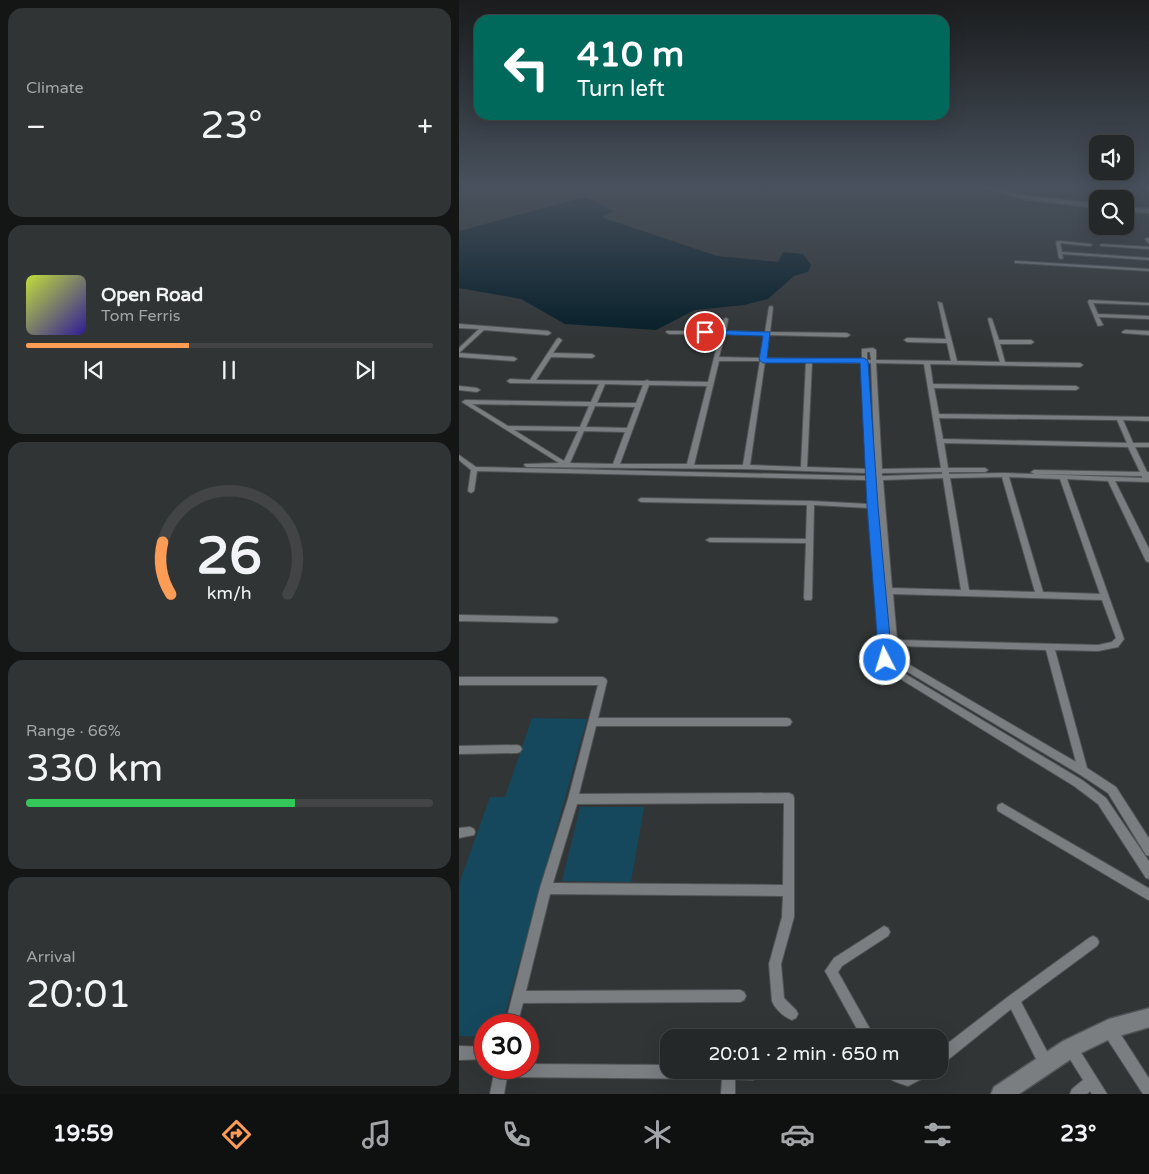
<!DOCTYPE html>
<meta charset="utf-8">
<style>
body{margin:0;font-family:"Varela Round",sans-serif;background:#313434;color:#f1f3f6;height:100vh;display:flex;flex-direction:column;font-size:19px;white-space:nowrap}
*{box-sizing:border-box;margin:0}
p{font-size:16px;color:#a3a6a8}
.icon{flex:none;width:28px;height:28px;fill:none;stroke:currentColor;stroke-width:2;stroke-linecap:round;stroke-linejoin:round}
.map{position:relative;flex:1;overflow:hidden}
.side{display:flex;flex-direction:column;gap:8px;padding:8px;background:#141616;width:459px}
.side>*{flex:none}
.banner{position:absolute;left:15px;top:15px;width:475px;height:105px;border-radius:15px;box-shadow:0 5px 20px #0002,0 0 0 1px #424445;background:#00695c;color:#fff;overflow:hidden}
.tools{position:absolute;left:630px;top:135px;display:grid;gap:10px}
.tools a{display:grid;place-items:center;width:45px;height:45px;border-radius:10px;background:#252828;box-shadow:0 5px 20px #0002,0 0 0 1px #424445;font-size:25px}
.speed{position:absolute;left:15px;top:1014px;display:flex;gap:10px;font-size:25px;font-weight:700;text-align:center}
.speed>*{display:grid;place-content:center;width:65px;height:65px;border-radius:50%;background:#252828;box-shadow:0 5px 20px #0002,0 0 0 1px #424445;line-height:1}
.speed .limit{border:8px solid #d22;background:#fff;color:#111}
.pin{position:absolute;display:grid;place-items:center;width:42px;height:42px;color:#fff;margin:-21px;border:2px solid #fff;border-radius:50%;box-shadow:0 1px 5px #0007}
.me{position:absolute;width:55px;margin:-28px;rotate:355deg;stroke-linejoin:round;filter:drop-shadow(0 0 4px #0008)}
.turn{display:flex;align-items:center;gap:18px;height:105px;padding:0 20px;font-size:22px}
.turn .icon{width:65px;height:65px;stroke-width:2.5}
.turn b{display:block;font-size:35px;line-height:42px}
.big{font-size:38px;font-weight:600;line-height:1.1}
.side .card{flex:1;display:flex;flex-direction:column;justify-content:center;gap:8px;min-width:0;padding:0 18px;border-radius:15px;background:#313434}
.side .dial{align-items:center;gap:0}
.dial svg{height:130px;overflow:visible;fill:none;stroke:#424445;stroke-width:7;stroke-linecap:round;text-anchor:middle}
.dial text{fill:#f1f3f6;stroke:none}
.song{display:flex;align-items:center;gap:15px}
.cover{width:60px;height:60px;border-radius:8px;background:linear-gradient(135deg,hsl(70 70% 55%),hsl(250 70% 35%))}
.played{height:5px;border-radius:2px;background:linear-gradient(90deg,#fd9d55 40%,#424445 40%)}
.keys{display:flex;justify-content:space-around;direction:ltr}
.heat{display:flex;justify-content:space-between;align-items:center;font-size:28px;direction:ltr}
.charge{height:8px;border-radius:4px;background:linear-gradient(90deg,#34c759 66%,#424445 0)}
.trip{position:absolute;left:201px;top:1029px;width:288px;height:50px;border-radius:15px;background:#252828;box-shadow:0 5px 20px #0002,0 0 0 1px #424445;font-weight:600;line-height:50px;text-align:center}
.tabs{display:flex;height:80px;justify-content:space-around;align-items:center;background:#0f1010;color:#a3a6a8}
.tabs .icon{width:35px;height:35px}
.tabs .active{color:#fd9d55}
.tabs b{font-size:22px;color:#f1f3f6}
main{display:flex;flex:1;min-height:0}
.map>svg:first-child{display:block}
.green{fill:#16485d}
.water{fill:#051e29}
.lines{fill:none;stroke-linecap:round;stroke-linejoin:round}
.minor-casing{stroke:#515455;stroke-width:2}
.secondary-casing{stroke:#515455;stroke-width:3}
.minor{fill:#7a7e80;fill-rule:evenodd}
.secondary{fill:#7a7e80;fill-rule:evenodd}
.route{fill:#1a73e8;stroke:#114b97}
</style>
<main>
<section class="side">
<div class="card"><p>Climate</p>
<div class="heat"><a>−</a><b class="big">23°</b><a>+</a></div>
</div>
<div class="card">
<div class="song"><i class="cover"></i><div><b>Open Road</b><p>Tom Ferris</p></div></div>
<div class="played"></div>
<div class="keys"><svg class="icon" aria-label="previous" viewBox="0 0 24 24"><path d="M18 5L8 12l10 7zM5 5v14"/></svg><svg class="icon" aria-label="pause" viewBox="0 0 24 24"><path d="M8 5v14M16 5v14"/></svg><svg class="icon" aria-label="next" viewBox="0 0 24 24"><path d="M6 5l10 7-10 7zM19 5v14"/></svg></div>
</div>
<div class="card dial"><svg viewBox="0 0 100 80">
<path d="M14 69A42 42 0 1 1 86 69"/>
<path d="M14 69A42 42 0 0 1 9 37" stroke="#fd9d55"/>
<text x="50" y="56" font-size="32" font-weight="700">26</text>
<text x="50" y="72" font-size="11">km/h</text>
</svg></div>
<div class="card"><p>Range · 66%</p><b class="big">330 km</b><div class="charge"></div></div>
<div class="card"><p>Arrival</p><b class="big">20:01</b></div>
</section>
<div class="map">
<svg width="691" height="1094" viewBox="0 0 691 1094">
<rect width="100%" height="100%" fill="#313536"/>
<path class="green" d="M 73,718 L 128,719 L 43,1025 L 26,1025 L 26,1037 L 0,1036 L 0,884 L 31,797 L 46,797 Z
M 121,807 L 185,807 L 172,882 L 103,881 Z"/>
<path class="water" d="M 126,197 L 155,211 L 142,217 L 258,256 L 319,262 L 324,252 L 344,254 L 352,265 L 349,272 L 335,276 L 309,299 L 285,305 L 236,310 L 197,330 L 106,324 L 62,299 L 0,288 L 0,231 Z"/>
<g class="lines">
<g class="minor-casing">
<path id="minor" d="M 688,238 L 691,238 L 691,245 L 686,239 Z
M 599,241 L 631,244 L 633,245 L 631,246 L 601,243 L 603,252 L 691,258 L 691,260 L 603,254 L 604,258 L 602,259 L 600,258 L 597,242 Z
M 643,244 L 691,247 L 691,249 L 642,246 L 641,245 Z
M 556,261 L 691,269 L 691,271 L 558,263 L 556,263 Z
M 630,300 L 691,303 L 691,305 L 634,303 L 639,314 L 691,316 L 691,319 L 640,317 L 644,325 L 639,326 L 629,302 Z
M 479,302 L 483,303 L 498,361 L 541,362 L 529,319 L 531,318 L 533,319 L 540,340 L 572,340 L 575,342 L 572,344 L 541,344 L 546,362 L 621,363 L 624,365 L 621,367 L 471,364 L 474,384 L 617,386 L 620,388 L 617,390 L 475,388 L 480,414 L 691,417 L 691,421 L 664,420 L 674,443 L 691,443 L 691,447 L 676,447 L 688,472 L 691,472 L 691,482 L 656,481 L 691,551 L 691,563 L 687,561 L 649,481 L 608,479 L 665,639 L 659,647 L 639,651 L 596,650 L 628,768 L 657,787 L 691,840 L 691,856 L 687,855 L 649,793 L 620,774 L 432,662 L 429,643 L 430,660 L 433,666 L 623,780 L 647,798 L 691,863 L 691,879 L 687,878 L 639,804 L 615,786 L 427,670 L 422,660 L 410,508 L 355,505 L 353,598 L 352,600 L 346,600 L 345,598 L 347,543 L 251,542 L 247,540 L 251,538 L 347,539 L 348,505 L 182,502 L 179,500 L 182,498 L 352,501 L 409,504 L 408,480 L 18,471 L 15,491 L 12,493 L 9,491 L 12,470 L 0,460 L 0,455 L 17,467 L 408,476 L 408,473 L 287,469 L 68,467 L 66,466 L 65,465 L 66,464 L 100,463 L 3,402 L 6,400 L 132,402 L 140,384 L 51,383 L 48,381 L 51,379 L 71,380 L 98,339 L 100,338 L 103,340 L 94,353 L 133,354 L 136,356 L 133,358 L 92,357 L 77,380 L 186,381 L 188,380 L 190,381 L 249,382 L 261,334 L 210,334 L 207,332 L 208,331 L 261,331 L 265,319 L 267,318 L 269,319 L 267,331 L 306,332 L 310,307 L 312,306 L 314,307 L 311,332 L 388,333 L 391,335 L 388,337 L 310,335 L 307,358 L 403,360 L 403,349 L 414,348 L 417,350 L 417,360 L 492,361 L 488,343 L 448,342 L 445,340 L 448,338 L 487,339 ZM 266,334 L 305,335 L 301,358 L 260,357 ZM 408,352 L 411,352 L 412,360 L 408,360 ZM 260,361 L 301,361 L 284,465 L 235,465 ZM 306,361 L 347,362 L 342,467 L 291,465 ZM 353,362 L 403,363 L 408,469 L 348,467 ZM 408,363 L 412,363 L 416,469 L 414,469 ZM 417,363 L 465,364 L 482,468 L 423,469 ZM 146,384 L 184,385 L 177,403 L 138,403 ZM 190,385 L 248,386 L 228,464 L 161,464 ZM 13,404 L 130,406 L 121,427 L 49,426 ZM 136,406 L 176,407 L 168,428 L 127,427 ZM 480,418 L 658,420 L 668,443 L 484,439 ZM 55,430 L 119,431 L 105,461 ZM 125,431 L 166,432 L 154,464 L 111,463 ZM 485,443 L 669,447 L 681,472 L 575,470 L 572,472 L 575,474 L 546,473 L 490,474 L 490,472 L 526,472 L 529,470 L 526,468 L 489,468 ZM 483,472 L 483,474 L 423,476 L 423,473 ZM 576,474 L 683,476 L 683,478 ZM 543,477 L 576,592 L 510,590 L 491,478 ZM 550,477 L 601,479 L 641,594 L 584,592 ZM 484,478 L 502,590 L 433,588 L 424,480 ZM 415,480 L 417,480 L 425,589 L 424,591 ZM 424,591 L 425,593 L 429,643 ZM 434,594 L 643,600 L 657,638 L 653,642 L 639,645 L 438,640 ZM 438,646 L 587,650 L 617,762 L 439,658 Z
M 0,324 L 89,331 L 92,333 L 89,335 L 25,330 L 0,353 L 0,348 L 20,329 L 0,328 Z
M 666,330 L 691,331 L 691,335 L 664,333 L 663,332 Z
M 0,353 L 55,357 L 58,359 L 55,361 L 0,357 Z
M 0,386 L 18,388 L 21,390 L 18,392 L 0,390 Z
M 0,615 L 95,617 L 98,618 L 99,620 L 98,622 L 95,623 L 0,621 Z
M 0,677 L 144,677 L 147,679 L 148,681 L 139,718 L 328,718 L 331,719 L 333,722 L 331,725 L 328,726 L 137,726 L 120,794 L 330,793 L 334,795 L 335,798 L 335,917 L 322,964 L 325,998 L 337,1010 L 339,1014 L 337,1018 L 333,1020 C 325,1017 316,1009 313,1001 L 310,964 L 323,917 L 324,896 L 91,894 L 67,991 L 281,990 L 285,992 L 287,996 L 285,1000 L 281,1002 L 64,1003 L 58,1025 L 46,1025 L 81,888 L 109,799 L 139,685 L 0,685 ZM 325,803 L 324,885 L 94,883 L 118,804 Z
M 58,745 L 61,746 L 63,749 L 61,752 L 58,753 L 0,754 L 0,746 Z
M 543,803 L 691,889 L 691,901 L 539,811 L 538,808 L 539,805 Z
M 11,827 L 15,829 L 16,832 L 15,835 L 0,838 L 0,828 Z
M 425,926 L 429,928 L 431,932 L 429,936 L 383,966 L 379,972 L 416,1038 L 403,1038 L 366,971 L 375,958 Z
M 634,936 L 638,938 L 640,942 L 638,946 L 562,1002 L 592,1059 L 594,1064 L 592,1069 L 587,1071 L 582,1069 L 552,1009 L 485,1063 L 480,1065 L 480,1050 L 550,996 L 630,938 Z
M 650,1023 L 655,1024 L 691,1080 L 691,1094 L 684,1094 L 645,1034 L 644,1029 L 645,1024 Z
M 611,1041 L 616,1043 L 648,1094 L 633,1094 L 631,1091 L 628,1094 L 611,1094 L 613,1089 L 624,1080 L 604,1048 L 606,1043 Z
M 0,1046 L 26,1047 L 26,1059 L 0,1060 Z
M 69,1064 L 210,1065 L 210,1070 L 298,1070 L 300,1073 L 298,1078 L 293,1080 L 276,1079 L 276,1094 L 262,1094 L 263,1079 L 48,1077 L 45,1094 L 31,1094 L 36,1068 L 69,1068 Z
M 423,1070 L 441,1070 L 448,1072 L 452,1070 L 472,1070 L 470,1075 L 449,1086 C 439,1083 428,1080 423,1070 Z"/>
</g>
<g class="secondary-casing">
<path id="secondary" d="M 521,187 L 531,187 L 564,195 L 639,204 L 639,208 L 564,199 Z
M 666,207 L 691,209 L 691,213 L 666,211 Z
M 691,1008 L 691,1027 L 653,1038 L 618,1055 L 560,1094 L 532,1094 L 535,1087 L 604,1041 L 650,1019 Z"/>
</g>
<use href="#minor" class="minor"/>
<use href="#secondary" class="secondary"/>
</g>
<linearGradient id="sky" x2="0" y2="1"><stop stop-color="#1b1d1e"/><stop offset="0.55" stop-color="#48515d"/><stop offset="1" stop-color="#48515d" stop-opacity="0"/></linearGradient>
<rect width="691" height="340" fill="url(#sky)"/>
<path class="route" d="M 246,330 L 311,332 L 308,358 L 405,358 L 409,361 L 419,506 L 433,660 L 431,664 L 422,664 L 420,660 L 408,506 L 401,363 L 304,363 L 300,360 L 304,336 L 243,334 L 242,332 Z"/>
</svg>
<div class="tools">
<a><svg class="icon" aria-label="sound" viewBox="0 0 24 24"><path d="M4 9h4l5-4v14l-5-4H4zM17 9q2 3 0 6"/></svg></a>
<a><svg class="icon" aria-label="search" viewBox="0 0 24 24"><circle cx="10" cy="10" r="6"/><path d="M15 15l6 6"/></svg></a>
</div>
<div class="speed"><div class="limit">30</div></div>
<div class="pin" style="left:246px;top:332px;background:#d93025"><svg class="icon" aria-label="arrive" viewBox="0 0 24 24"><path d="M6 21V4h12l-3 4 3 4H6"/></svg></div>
<svg class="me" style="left:426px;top:660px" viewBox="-20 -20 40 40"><circle r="17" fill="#1a73e8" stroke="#fff" stroke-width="3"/><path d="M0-11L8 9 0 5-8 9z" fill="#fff"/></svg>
<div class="trip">20:01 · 2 min · 650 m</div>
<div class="banner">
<div class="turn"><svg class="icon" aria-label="left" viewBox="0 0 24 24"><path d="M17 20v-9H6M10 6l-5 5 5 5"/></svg><div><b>410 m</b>Turn left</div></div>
</div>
</div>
</main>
<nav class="tabs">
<b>19:59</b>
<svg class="icon active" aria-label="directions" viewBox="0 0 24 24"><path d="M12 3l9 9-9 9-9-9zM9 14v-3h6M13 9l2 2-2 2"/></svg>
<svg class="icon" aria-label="music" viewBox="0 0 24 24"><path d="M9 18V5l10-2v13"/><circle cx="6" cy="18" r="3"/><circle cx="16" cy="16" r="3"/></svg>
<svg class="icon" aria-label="phone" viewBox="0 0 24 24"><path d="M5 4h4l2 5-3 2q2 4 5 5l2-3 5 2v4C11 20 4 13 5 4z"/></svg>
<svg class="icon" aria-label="climate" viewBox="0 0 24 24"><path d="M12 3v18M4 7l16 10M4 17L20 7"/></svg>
<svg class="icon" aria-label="car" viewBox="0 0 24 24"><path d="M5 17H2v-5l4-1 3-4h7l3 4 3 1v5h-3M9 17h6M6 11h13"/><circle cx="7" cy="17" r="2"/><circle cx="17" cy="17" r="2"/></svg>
<svg class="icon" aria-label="filters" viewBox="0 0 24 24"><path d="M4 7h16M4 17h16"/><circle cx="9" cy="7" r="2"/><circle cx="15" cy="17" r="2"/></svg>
<b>23°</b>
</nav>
